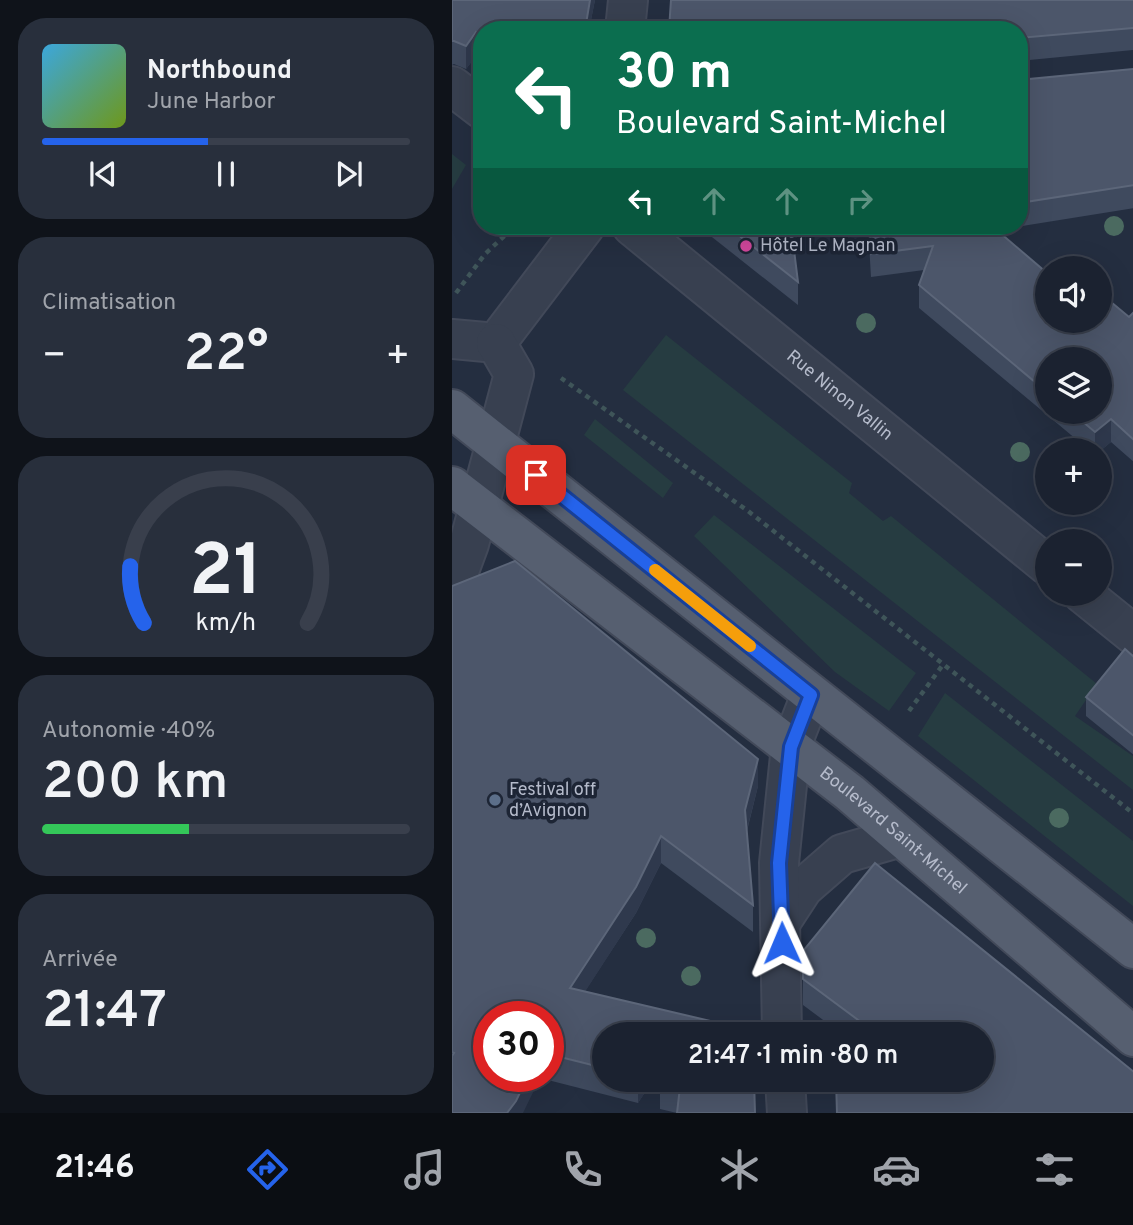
<!DOCTYPE html>
<html lang="fr">
<meta charset="utf-8">
<style>
body{margin:0;font-family:Overpass,sans-serif;background:#282f3c;color:#f1f3f6;height:100vh;display:flex;flex-direction:column;font-size:26px;white-space:nowrap}
*{box-sizing:border-box;margin:0}
p{font-size:23px;color:#a0a4ab}
.icon{flex:none;width:38px;height:38px;fill:none;stroke:currentColor;stroke-width:2;stroke-linecap:round;stroke-linejoin:round}
.map{position:relative;flex:1;overflow:hidden}
.drawer{display:flex;flex-direction:column;gap:18px;padding:18px;background:#0f131a;width:452px}
.drawer>*{flex:none}
.hud{position:absolute;left:21px;top:21px;width:555px;height:214px;border-radius:28px;box-shadow:0 7px 28px #0002,0 0 0 2px #393f4c;background:#0b6e4f;color:#fff;overflow:hidden}
.buttons{position:absolute;left:583px;top:256px;display:grid;gap:14px}
.buttons a{display:grid;place-items:center;width:77px;height:77px;border-radius:50%;background:#1b2230;box-shadow:0 7px 28px #0002,0 0 0 2px #393f4c;font-size:35px}
.speed{position:absolute;left:21px;top:1001px;display:flex;gap:14px;font-size:35px;font-weight:700;text-align:center}
.speed>*{display:grid;place-content:center;width:91px;height:91px;border-radius:50%;background:#1b2230;box-shadow:0 7px 28px #0002,0 0 0 2px #393f4c;line-height:1}
.speed .limit{border:10px solid #d22;background:#fff;color:#111}
.pin{position:absolute;display:grid;place-items:center;width:60px;height:60px;color:#fff;margin:-30px;border-radius:14px;box-shadow:0 4px 10px #0006}
.me{position:absolute;width:77px;margin:-38px;rotate:359deg;stroke-linejoin:round;filter:drop-shadow(0 0 5px #0008)}
.turn{display:flex;align-items:center;gap:24px;height:147px;padding:0 28px;font-size:32px}
.turn .icon{width:91px;height:91px;stroke-width:2.5}
.turn b{display:block;font-size:49px;line-height:60px}
.lanes{display:flex;align-items:center;height:66px;padding:0 28px;background:#0003;justify-content:center;gap:35px;direction:ltr}
.lanes .off{opacity:.35}
.big{font-size:52px;font-weight:600;line-height:1.1}
.drawer .card{flex:1;display:flex;flex-direction:column;justify-content:center;gap:10px;min-width:0;padding:0 24px;border-radius:28px;background:#282f3c}
.drawer .dial{align-items:center;gap:0}
.dial svg{height:182px;overflow:visible;fill:none;stroke:#393f4c;stroke-width:7;stroke-linecap:round;text-anchor:middle}
.dial text{fill:#f1f3f6;stroke:none}
.song{display:flex;align-items:center;gap:21px}
.cover{width:84px;height:84px;border-radius:10px;background:linear-gradient(135deg,hsl(200 70% 55%),hsl(80 70% 35%))}
.played{height:7px;border-radius:4px;background:linear-gradient(90deg,#2563eb 45%,#393f4c 45%)}
.keys{display:flex;justify-content:space-around;direction:ltr}
.heat{display:flex;justify-content:space-between;align-items:center;font-size:38px;direction:ltr}
.charge{height:10px;border-radius:5px;background:linear-gradient(90deg,#34c759 40%,#393f4c 0)}
.trip{position:absolute;left:140px;top:1022px;width:402px;height:70px;border-radius:35px;background:#1b2230;box-shadow:0 7px 28px #0002,0 0 0 2px #393f4c;font-weight:600;line-height:70px;text-align:center}
.dock{display:flex;height:112px;justify-content:space-around;align-items:center;background:#0b0e13;color:#a0a4ab}
.dock .icon{width:49px;height:49px}
.dock .selected{color:#2563eb}
.dock b{font-size:32px;color:#f1f3f6}
main{display:flex;flex:1;min-height:0}
.map>svg:first-child{display:block}
.green{fill:#263c41}
.lines{fill:none;stroke-linecap:round;stroke-linejoin:round}
.minor-casing{stroke:#424959;stroke-width:42}
.primary-casing{stroke:#424959;stroke-width:42}
.path{stroke:#3f5559;stroke-width:4.5;stroke-dasharray:5 5;stroke-linecap:butt}
.minor{stroke:#384050;stroke-width:38}
.primary{stroke:#565f70;stroke-width:38}
.tree{fill:#4b6a60}
.wall{fill:#3f4a5e;fill-rule:evenodd}
.shaded-wall{fill:#2f394d}
.building{fill:#4c566a;stroke:#5c6679;stroke-width:2}
.route-casing{stroke:#184099;stroke-width:18}
.route{stroke:#2563eb;stroke-width:12}
.slow{stroke:#f59e0b;stroke-width:12}
.hotel-dot{fill:#d1479c;stroke:#1d2535;stroke-width:2.5}
.service-dot{fill:#5c6f8a;stroke:#1d2535;stroke-width:2.5}
.labels{text-anchor:middle;dominant-baseline:central;stroke-width:7;stroke-linejoin:round;paint-order:stroke}
.poi-label{font-size:18px;fill:#b5bbcb;stroke:#1d2535;text-anchor:start}
.street-label{font-size:18px;fill:#b5bbcb;stroke:#1d2535}
</style>
<main>
<section class="drawer">
<div class="card">
<div class="song"><i class="cover"></i><div><b>Northbound</b><p>June Harbor</p></div></div>
<div class="played"></div>
<div class="keys"><svg class="icon" aria-label="previous" viewBox="0 0 24 24"><path d="M18 5L8 12l10 7zM5 5v14"/></svg><svg class="icon" aria-label="pause" viewBox="0 0 24 24"><path d="M8 5v14M16 5v14"/></svg><svg class="icon" aria-label="next" viewBox="0 0 24 24"><path d="M6 5l10 7-10 7zM19 5v14"/></svg></div>
</div>
<div class="card"><p>Climatisation</p>
<div class="heat"><a>−</a><b class="big">22°</b><a>+</a></div>
</div>
<div class="card dial"><svg viewBox="0 0 100 80">
<path d="M14 69A42 42 0 1 1 86 69"/>
<path d="M14 69A42 42 0 0 1 8 44" stroke="#2563eb"/>
<text x="50" y="56" font-size="32" font-weight="700">21</text>
<text x="50" y="72" font-size="11">km/h</text>
</svg></div>
<div class="card"><p>Autonomie · 40%</p><b class="big">200 km</b><div class="charge"></div></div>
<div class="card"><p>Arrivée</p><b class="big">21:47</b></div>
</section>
<div class="map">
<svg width="682" height="1113" viewBox="0 0 682 1113">
<rect width="100%" height="100%" fill="#242e40"/>
<path class="green" d="M 0,154 L 14,165 L 0,189 Z
M 214,335 L 400,483 L 397,493 L 431,521 L 439,516 L 645,684 L 623,716 L 681,756 L 681,790 L 171,390 Z
M 143,419 L 221,483 L 211,498 L 132,435 Z
M 262,515 L 464,673 L 437,711 L 383,672 L 242,536 Z
M 493,693 L 681,841 L 681,906 L 466,736 Z"/>
<g class="lines">
<g class="minor-casing">
<g id="minor">
<path d="M 173,30 L 176,0"/>
<path d="M 0,86 L 30,109"/>
<path id="s1" d="M 180,226 L 595,565"/>
<path d="M 0,339 L 44,343"/>
<path d="M 44,343 L 133,226"/>
<path d="M 0,590 L 17,544 L 62,374 L 44,343"/>
<path d="M 630,593 L 682,635"/>
<path d="M 330,920 L 351,888 L 390,854 L 449,837"/>
<path d="M 330,1034 L 327,863 L 339,746 L 359,695"/>
<path d="M 333,1080 L 335,1113"/>
</g>
</g>
<g class="primary-casing">
<g id="primary">
<path d="M 0,409 L 682,949"/>
<path id="s2" d="M 0,486 L 398,793 L 682,1037"/>
</g>
</g>
<path class="path" d="M 4,293 L 33,254 L 63,226
M 109,378 L 296,511 L 682,814
M 457,711 L 490,666"/>
<use href="#minor" class="minor"/>
<use href="#primary" class="primary"/>
</g>
<g class="tree">
<circle cx="662" cy="226" r="10"/>
<circle cx="414" cy="323" r="10"/>
<circle cx="568" cy="452" r="10"/>
<circle cx="607" cy="818" r="10"/>
<circle cx="194" cy="938" r="10"/>
<circle cx="239" cy="976" r="10"/>
</g>
<path class="wall" d="M 0,0 L 143,0 L 137,30 L 30,30 L 30,60 L 24,56 L 14,69 L 2,64 L 0,65 Z
M 218,0 L 682,0 L 682,50 L 567,61 L 567,30 L 218,3 Z
M 682,69 L 682,208 L 545,230 L 595,320 L 677,317 L 682,312 L 682,462 L 659,442 L 648,451 L 648,450 L 637,450 L 467,308 L 467,285 L 472,270 L 419,277 L 416,226 L 567,226 L 567,80 ZM 595,359 L 648,411 L 595,411 Z
M 246,226 L 339,226 L 346,282 L 346,305 Z
M 0,586 L 306,786 L 295,831 L 301,905 L 301,932 L 209,863 L 184,913 L 133,991 L 152,1034 L 152,1080 L 201,1080 L 186,1103 L 88,1078 L 0,1113 ZM 96,1017 L 96,1076 L 37,1076 Z
M 682,657 L 682,755 L 634,716 L 634,697 Z
M 423,863 L 682,1072 L 682,1113 L 385,1113 L 384,1080 L 530,1080 L 530,1034 L 390,1034 L 351,1005 L 351,951 Z
M 302,1080 L 225,1113 L 208,1109 L 208,1082 Z"/>
<path class="shaded-wall" d="M 138,0 L 143,0 L 137,30 L 132,30 Z
M 24,32 L 24,56 L 14,69 L 14,46 Z
M 659,419 L 659,442 L 648,451 L 648,450 L 643,450 L 643,432 Z
M 306,759 L 306,786 L 293,837 L 293,810 Z
M 209,836 L 209,863 L 184,913 L 118,1015 L 118,988 Z
M 76,1076 L 88,1076 L 88,1078 L 71,1113 L 55,1113 Z
M 186,1080 L 201,1080 L 186,1103 Z"/>
<path class="building" d="M 0,0 L 138,0 L 133,30 L 30,30 L 30,37 L 24,32 L 14,46 L 2,41 L 0,41 Z
M 219,0 L 682,0 L 682,28 L 567,38 L 567,30 L 217,30 Z
M 682,69 L 682,185 L 567,203 L 567,80 Z
M 275,226 L 339,226 L 346,282 Z
M 418,226 L 540,226 L 595,273 L 595,320 L 648,320 L 648,293 L 677,317 L 682,312 L 682,440 L 659,419 L 643,432 L 618,411 L 648,411 L 648,359 L 595,359 L 595,392 L 467,285 L 481,246 L 419,254 Z
M 63,561 L 306,759 L 293,810 L 301,905 L 209,836 L 184,887 L 118,988 L 301,1031 L 301,1034 L 215,1034 L 215,1033 L 214,1034 L 152,1034 L 152,1068 L 96,1054 L 96,1017 L 37,1017 L 37,1076 L 76,1076 L 64,1101 L 55,1113 L 0,1113 L 0,1056 L 2,1053 L 0,1052 L 0,586 Z
M 673,649 L 682,657 L 682,736 L 634,697 Z
M 423,863 L 682,1072 L 682,1113 L 385,1113 L 384,1080 L 530,1080 L 530,1034 L 425,1034 L 351,979 L 351,951 Z
M 208,1080 L 302,1080 L 303,1113 L 225,1113 L 228,1087 L 208,1082 Z"/>
<g class="lines">
<g class="route-casing">
<path id="route" d="M 84,475 L 359,695 L 339,747 L 327,863 L 330,943"/>
</g>
<use href="#route" class="route"/>
<path class="slow" d="M 203,570 L 298,646"/>
</g>
<circle class="hotel-dot" cx="294" cy="246" r="7"/>
<circle class="service-dot" cx="43" cy="800" r="7"/>
<g class="labels">
<g class="poi-label">
<text x="308" y="246">Hôtel Le Magnan</text>
<text x="57" y="790">Festival off<tspan x="57" dy="21">d’Avignon</tspan></text>
</g>
<g class="street-label">
<text stroke="none"><textPath href="#s1" startOffset="268">Rue Ninon Vallin</textPath></text>
<text stroke="none"><textPath href="#s2" startOffset="560">Boulevard Saint-Michel</textPath></text>
</g>
</g>
</svg>
<div class="buttons">
<a><svg class="icon" aria-label="sound" viewBox="0 0 24 24"><path d="M4 9h4l5-4v14l-5-4H4zM17 9q2 3 0 6"/></svg></a>
<a><svg class="icon" aria-label="layers" viewBox="0 0 24 24"><path d="M12 4l9 5-9 5-9-5zM3 14l9 5 9-5"/></svg></a>
<a>+</a>
<a>−</a>
</div>
<div class="speed"><div class="limit">30</div></div>
<div class="pin" style="left:84px;top:475px;background:#d93025"><svg class="icon" aria-label="arrive" viewBox="0 0 24 24"><path d="M6 21V4h12l-3 4 3 4H6"/></svg></div>
<svg class="me" style="left:330px;top:943px" viewBox="-20 -20 40 40"><path d="M0-17L14 15 0 8-14 15z" fill="#2563eb" stroke="#fff" stroke-width="4"/></svg>
<div class="trip">21:47 · 1 min · 80 m</div>
<div class="hud">
<div class="turn"><svg class="icon" aria-label="left" viewBox="0 0 24 24"><path d="M17 20v-9H6M10 6l-5 5 5 5"/></svg><div><b>30 m</b>Boulevard Saint-Michel</div></div>
<div class="lanes"><svg class="icon" aria-label="left" viewBox="0 0 24 24"><path d="M17 20v-9H6M10 6l-5 5 5 5"/></svg><svg class="icon off" aria-label="ahead" viewBox="0 0 24 24"><path d="M12 20V5M6 11l6-6 6 6"/></svg><svg class="icon off" aria-label="ahead" viewBox="0 0 24 24"><path d="M12 20V5M6 11l6-6 6 6"/></svg><svg class="icon off" aria-label="right" viewBox="0 0 24 24"><path d="M7 20v-9h11M14 6l5 5-5 5"/></svg></div>
</div>
</div>
</main>
<nav class="dock">
<b>21:46</b>
<svg class="icon selected" aria-label="directions" viewBox="0 0 24 24"><path d="M12 3l9 9-9 9-9-9zM9 14v-3h6M13 9l2 2-2 2"/></svg>
<svg class="icon" aria-label="music" viewBox="0 0 24 24"><path d="M9 18V5l10-2v13"/><circle cx="6" cy="18" r="3"/><circle cx="16" cy="16" r="3"/></svg>
<svg class="icon" aria-label="phone" viewBox="0 0 24 24"><path d="M5 4h4l2 5-3 2q2 4 5 5l2-3 5 2v4C11 20 4 13 5 4z"/></svg>
<svg class="icon" aria-label="climate" viewBox="0 0 24 24"><path d="M12 3v18M4 7l16 10M4 17L20 7"/></svg>
<svg class="icon" aria-label="car" viewBox="0 0 24 24"><path d="M5 17H2v-5l4-1 3-4h7l3 4 3 1v5h-3M9 17h6M6 11h13"/><circle cx="7" cy="17" r="2"/><circle cx="17" cy="17" r="2"/></svg>
<svg class="icon" aria-label="filters" viewBox="0 0 24 24"><path d="M4 7h16M4 17h16"/><circle cx="9" cy="7" r="2"/><circle cx="15" cy="17" r="2"/></svg>
</nav>
